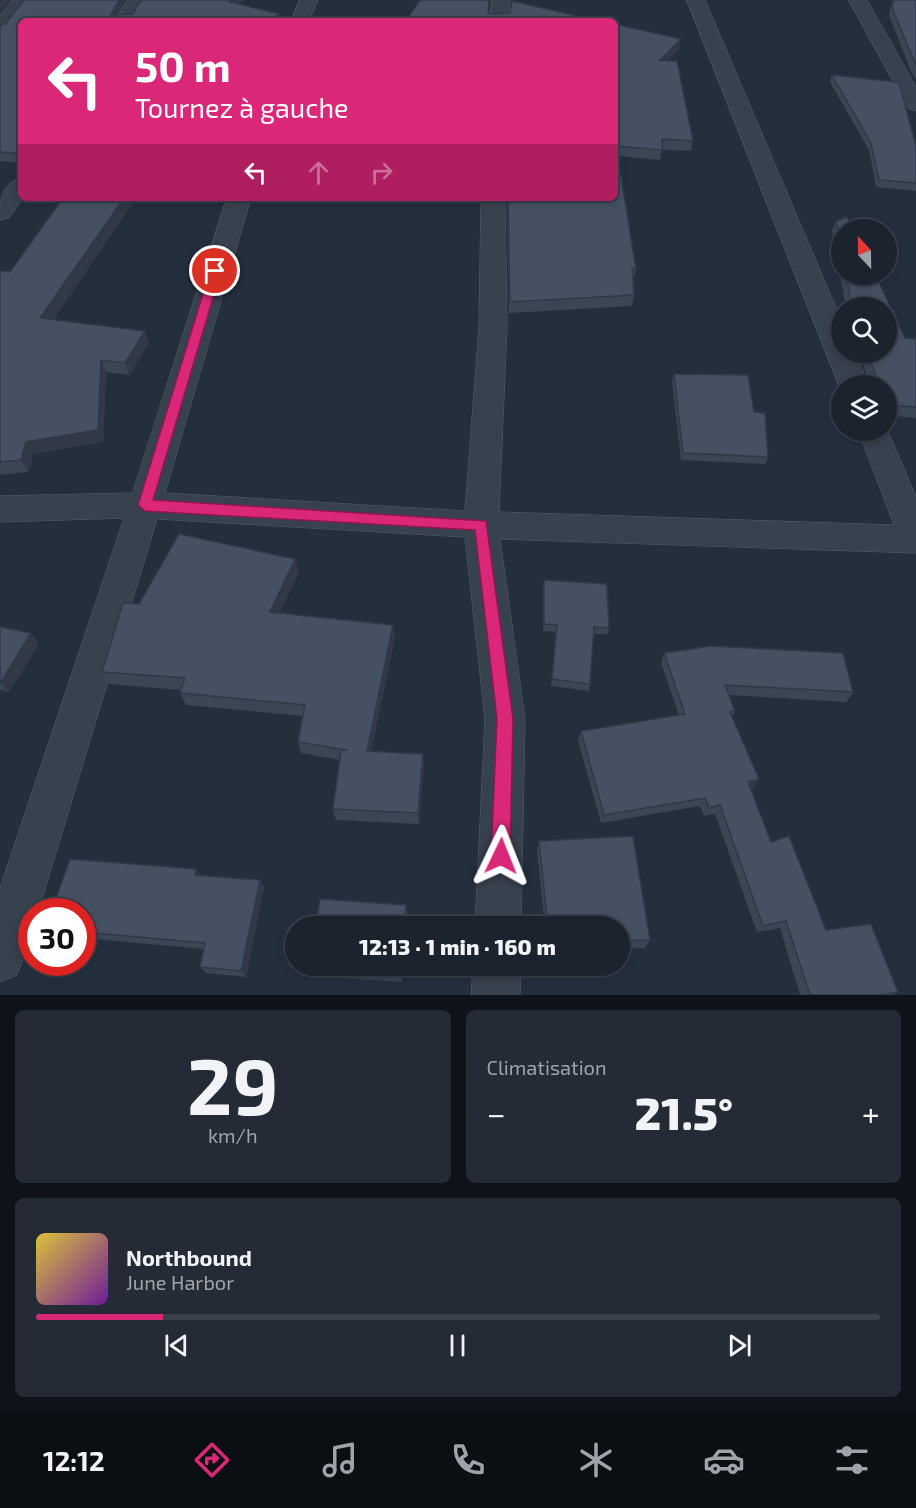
<!DOCTYPE html>
<html lang="fr">
<meta charset="utf-8">
<style>
body{margin:0;font-family:"Exo 2",sans-serif;background:#242b36;color:#f1f3f6;height:100vh;display:flex;flex-direction:column;font-size:22px;white-space:nowrap}
*{box-sizing:border-box;margin:0}
p{font-size:20px;color:#a0a4aa}
.icon{flex:none;width:33px;height:33px;fill:none;stroke:currentColor;stroke-width:2;stroke-linecap:round;stroke-linejoin:round}
.map{position:relative;height:995px;overflow:hidden}
.details{display:flex;flex-direction:column;gap:15px;padding:15px;background:#0f1319;flex:1}
.details>*{flex:none}
.guide{position:absolute;left:18px;top:18px;width:600px;height:183px;border-radius:9px;box-shadow:0 3px 9px #0003,0 0 0 2px #39404a;background:#db2777;color:#fff;overflow:hidden}
.needle{width:39px;rotate:338deg}
.buttons{position:absolute;left:831px;top:219px;display:grid;gap:12px}
.buttons a{display:grid;place-items:center;width:66px;height:66px;border-radius:50%;background:#1b232e;box-shadow:0 3px 9px #0003,0 0 0 2px #39404a;font-size:30px}
.speed{position:absolute;left:18px;top:898px;display:flex;gap:12px;font-size:30px;font-weight:700;text-align:center}
.speed>*{display:grid;place-content:center;width:78px;height:78px;border-radius:50%;background:#1b232e;box-shadow:0 3px 9px #0003,0 0 0 2px #39404a;line-height:1}
.speed .limit{border:9px solid #d22;background:#fff;color:#111}
.pin{position:absolute;display:grid;place-items:center;width:51px;height:51px;color:#fff;margin:-26px;border:3px solid #fff;border-radius:50%;box-shadow:0 2px 6px #0007}
.me{position:absolute;width:66px;margin:-33px;rotate:2deg;stroke-linejoin:round;filter:drop-shadow(0 0 4px #0008)}
.turn{display:flex;align-items:center;gap:21px;height:126px;padding:0 18px;font-size:27px}
.turn .icon{width:78px;height:78px;stroke-width:2.5}
.turn b{display:block;font-size:42px;line-height:51px}
.lanes{display:flex;align-items:center;height:57px;padding:0 18px;background:#0003;justify-content:center;gap:30px;direction:ltr}
.lanes .off{opacity:.35}
.big{font-size:45px;font-weight:800;line-height:1.1}
.details .card{flex:1;display:flex;flex-direction:column;justify-content:center;gap:9px;min-width:0;padding:0 21px;border-radius:9px;background:#242b36}
.details .dial{align-items:center;gap:0}
.dial b{font-size:78px;line-height:1}
.song{display:flex;align-items:center;gap:18px}
.cover{width:72px;height:72px;border-radius:9px;background:linear-gradient(135deg,hsl(50 70% 55%),hsl(280 70% 35%))}
.played{height:6px;border-radius:3px;background:linear-gradient(90deg,#db2777 15%,#39404a 15%)}
.keys{display:flex;justify-content:space-around;direction:ltr}
.heat{display:flex;justify-content:space-between;align-items:center;font-size:33px;direction:ltr}
.details .tiles{flex:1;display:grid;gap:15px;grid-template-columns:1fr 1fr}
.card:last-child{grid-column:span 2}
.trip{position:absolute;left:285px;top:916px;width:345px;height:60px;border-radius:30px;background:#1b232e;box-shadow:0 3px 9px #0003,0 0 0 2px #39404a;font-weight:800;line-height:60px;text-align:center}
.tabs{display:flex;height:96px;justify-content:space-around;align-items:center;background:#0b0e12;color:#a0a4aa}
.tabs .icon{width:42px;height:42px}
.tabs .selected{color:#db2777}
.tabs b{font-size:27px;color:#f1f3f6}
.map>svg:first-child{display:block}
.lines{fill:none;stroke-linecap:round;stroke-linejoin:round}
.minor-casing{stroke:#565f6c;stroke-width:1}
.minor{fill:#38414e;fill-rule:evenodd}
.wall{fill:#3b4654}
.shaded-wall{fill:#303945}
.building{fill:#455162;stroke:#303945;stroke-width:1.5}
.route{fill:#db2777;stroke:#8e194d;stroke-width:1.5}
</style>
<div class="map">
<svg width="916" height="995" viewBox="0 0 916 995">
<rect width="100%" height="100%" fill="#242f3e"/>
<g class="lines">
<g class="minor-casing">
<path id="minor" d="M 13,0 L 31,0 L 6,30 L 0,32 L 0,15 Z
M 128,0 L 146,0 L 133,21 L 115,21 Z
M 300,0 L 318,0 L 309,21 L 291,21 Z
M 492,0 L 510,0 L 508,21 L 490,21 Z
M 687,0 L 705,0 L 842,322 L 842,352 L 855,352 L 869,386 L 842,386 L 842,390 L 839,386 Z
M 849,0 L 867,0 L 916,87 L 916,111 L 909,109 L 906,105 Z
M 21,178 L 21,198 L 23,198 L 9,218 L 0,220 C 0,202 0,183 21,178 Z
M 227,198 L 251,198 L 165,493 L 465,511 L 479,327 L 481,198 L 505,198 L 507,327 L 499,512 L 894,525 L 858,430 L 886,430 L 886,427 L 916,497 L 916,553 L 500,539 L 525,719 L 521,927 L 475,927 L 485,719 L 465,537 L 157,519 L 38,912 L 32,912 C 32,935 25,954 17,975 L 0,982 L 0,888 L 124,518 L 0,522 L 0,496 L 132,493 Z
M 473,966 L 521,966 L 520,995 L 472,995 Z"/>
</g>
<use href="#minor" class="minor"/>
</g>
<path class="wall" d="M 24,0 L 125,0 L 118,15 L 133,14 L 244,0 L 239,4 L 280,14 L 281,21 L 21,21 L 21,163 L 0,161 L 0,25 L 5,24 Z
M 892,0 L 916,0 L 916,80 L 911,71 L 889,15 Z
M 615,24 L 681,39 L 679,49 L 667,61 L 693,141 L 691,151 L 662,150 L 660,160 L 618,156 L 636,269 L 634,279 L 633,279 L 634,295 L 632,306 L 509,313 L 507,198 L 615,198 Z
M 832,75 L 916,146 L 916,191 L 876,187 L 869,150 L 830,82 Z
M 136,198 L 53,320 L 149,343 L 129,375 L 106,372 L 103,442 L 33,454 L 28,472 L 0,475 L 0,271 L 10,272 Z
M 836,221 L 842,230 L 842,274 L 875,274 L 905,338 L 916,339 L 916,418 L 886,415 L 886,386 L 862,386 L 865,378 L 868,378 L 858,352 L 886,352 L 886,308 L 846,308 L 832,231 Z
M 674,374 L 768,457 L 765,464 L 681,460 L 672,381 Z
M 299,572 L 279,613 L 395,637 L 371,751 L 423,754 L 424,765 L 419,824 L 336,820 L 333,809 L 340,760 L 301,753 L 298,742 L 303,716 L 186,705 L 180,693 L 181,690 L 109,684 L 102,672 L 139,604 Z
M 544,580 L 609,628 L 607,634 L 593,634 L 590,684 L 589,691 L 551,686 L 556,632 L 543,631 L 543,587 Z
M 0,627 L 31,633 L 39,644 L 9,692 L 0,690 Z
M 664,653 L 853,692 L 846,702 L 729,695 L 735,711 L 732,716 L 759,779 L 753,788 L 750,789 L 771,842 L 826,930 L 898,992 L 893,995 L 800,995 L 780,928 L 757,932 L 715,814 L 704,816 L 700,806 L 601,823 L 578,740 L 581,731 L 679,715 L 661,663 Z
M 539,841 L 650,940 L 645,948 L 620,949 L 620,927 L 545,927 L 537,850 Z
M 201,875 L 260,880 L 264,887 L 246,977 L 206,973 L 200,967 L 204,949 L 82,938 L 82,912 Z
M 403,966 L 402,982 L 314,976 L 310,969 Z"/>
<path class="shaded-wall" d="M 1,0 L 11,0 L 0,12 L 0,1 Z
M 119,0 L 125,0 L 114,21 L 111,15 Z
M 233,0 L 244,0 L 232,10 L 230,2 Z
M 280,14 L 281,21 L 269,21 Z
M 681,39 L 679,49 L 659,70 L 660,60 Z
M 124,198 L 136,198 L 45,331 L 40,318 Z
M 145,331 L 149,343 L 129,375 L 125,363 Z
M 101,360 L 106,372 L 103,442 L 33,454 L 28,472 L 21,460 L 26,442 Z
M 295,559 L 299,572 L 274,625 L 270,612 Z
M 393,625 L 395,637 L 369,762 L 367,751 Z
M 31,633 L 39,644 L 9,692 L 1,682 Z
M 423,754 L 424,765 L 419,824 L 418,813 Z
M 759,779 L 753,788 L 742,790 L 748,782 Z
M 196,869 L 202,877 L 195,875 Z
M 260,880 L 264,887 L 246,977 L 241,971 Z
M 406,905 L 408,913 L 406,927 L 404,927 Z
M 401,966 L 403,966 L 402,982 L 400,975 Z"/>
<path class="building" d="M 24,0 L 119,0 L 111,15 L 133,14 L 141,0 L 233,0 L 230,2 L 280,14 L 269,21 L 21,21 L 21,154 L 0,152 L 0,25 L 5,24 Z
M 420,0 L 489,0 L 488,12 L 490,14 L 510,13 L 512,1 L 600,21 L 406,21 Z
M 893,0 L 916,0 L 916,66 L 892,8 Z
M 615,24 L 681,39 L 660,60 L 677,61 L 693,141 L 662,139 L 662,150 L 616,146 L 636,269 L 632,268 L 634,295 L 510,302 L 508,198 L 615,198 Z
M 832,75 L 897,82 L 900,86 L 916,146 L 916,183 L 879,180 L 871,143 Z
M 63,198 L 124,198 L 40,318 L 145,331 L 125,363 L 101,360 L 98,430 L 26,442 L 21,460 L 0,462 L 0,271 L 10,272 Z
M 847,217 L 853,230 L 842,230 L 842,252 L 836,221 Z
M 846,274 L 875,274 L 905,338 L 916,339 L 916,407 L 886,405 L 886,386 L 867,386 L 865,378 L 874,378 L 876,375 L 866,352 L 886,352 L 886,308 L 852,308 Z
M 674,374 L 748,375 L 754,412 L 765,413 L 768,457 L 683,453 Z
M 179,534 L 295,559 L 270,612 L 393,625 L 367,751 L 423,754 L 418,813 L 333,809 L 341,750 L 347,750 L 298,742 L 305,705 L 180,693 L 185,678 L 102,672 L 123,603 L 139,604 Z
M 544,580 L 607,584 L 609,628 L 594,627 L 590,684 L 552,679 L 557,625 L 544,624 Z
M 0,627 L 31,633 L 1,682 L 0,681 Z
M 711,646 L 843,653 L 853,692 L 725,685 L 735,711 L 730,712 L 759,779 L 748,782 L 771,842 L 789,836 L 826,930 L 871,924 L 898,992 L 879,995 L 810,995 L 786,921 L 763,926 L 720,805 L 709,808 L 705,798 L 604,815 L 581,731 L 685,714 L 664,653 Z
M 633,836 L 650,940 L 620,941 L 620,927 L 548,927 L 539,841 Z
M 70,859 L 196,869 L 195,875 L 260,880 L 241,971 L 200,967 L 205,943 L 82,932 L 82,912 L 51,912 Z
M 320,899 L 406,905 L 404,927 L 316,927 Z
M 310,966 L 401,966 L 400,975 L 310,969 Z"/>
<path class="route" d="M 215,268 L 221,271 L 153,500 L 486,521 L 513,719 L 510,856 L 507,862 L 501,865 L 494,862 L 491,856 L 497,719 L 475,530 L 145,511 L 138,505 L 210,271 Z"/>
</svg>
<div class="buttons">
<a><svg class="needle" viewBox="-14 -14 28 28"><path d="M0-13l5 13h-10z" fill="#e53935"/><path d="M0 13l5-13h-10z" fill="#a0a4aa"/></svg></a>
<a><svg class="icon" aria-label="search" viewBox="0 0 24 24"><circle cx="10" cy="10" r="6"/><path d="M15 15l6 6"/></svg></a>
<a><svg class="icon" aria-label="layers" viewBox="0 0 24 24"><path d="M12 4l9 5-9 5-9-5zM3 14l9 5 9-5"/></svg></a>
</div>
<div class="speed"><div class="limit">30</div></div>
<div class="pin" style="left:215px;top:271px;background:#d93025"><svg class="icon" aria-label="arrive" viewBox="0 0 24 24"><path d="M6 21V4h12l-3 4 3 4H6"/></svg></div>
<svg class="me" style="left:501px;top:856px" viewBox="-20 -20 40 40"><path d="M0-17L14 15 0 8-14 15z" fill="#db2777" stroke="#fff" stroke-width="4"/></svg>
<div class="trip">12:13 · 1 min · 160 m</div>
<div class="guide">
<div class="turn"><svg class="icon" aria-label="left" viewBox="0 0 24 24"><path d="M17 20v-9H6M10 6l-5 5 5 5"/></svg><div><b>50 m</b>Tournez à gauche</div></div>
<div class="lanes"><svg class="icon" aria-label="left" viewBox="0 0 24 24"><path d="M17 20v-9H6M10 6l-5 5 5 5"/></svg><svg class="icon off" aria-label="ahead" viewBox="0 0 24 24"><path d="M12 20V5M6 11l6-6 6 6"/></svg><svg class="icon off" aria-label="right" viewBox="0 0 24 24"><path d="M7 20v-9h11M14 6l5 5-5 5"/></svg></div>
</div>
</div>
<section class="details">
<div class="tiles">
<div class="card dial"><b>29</b><p>km/h</p></div>
<div class="card"><p>Climatisation</p>
<div class="heat"><a>−</a><b class="big">21.5°</b><a>+</a></div>
</div>
<div class="card">
<div class="song"><i class="cover"></i><div><b>Northbound</b><p>June Harbor</p></div></div>
<div class="played"></div>
<div class="keys"><svg class="icon" aria-label="previous" viewBox="0 0 24 24"><path d="M18 5L8 12l10 7zM5 5v14"/></svg><svg class="icon" aria-label="pause" viewBox="0 0 24 24"><path d="M8 5v14M16 5v14"/></svg><svg class="icon" aria-label="next" viewBox="0 0 24 24"><path d="M6 5l10 7-10 7zM19 5v14"/></svg></div>
</div>
</div>
</section>
<nav class="tabs">
<b>12:12</b>
<svg class="icon selected" aria-label="directions" viewBox="0 0 24 24"><path d="M12 3l9 9-9 9-9-9zM9 14v-3h6M13 9l2 2-2 2"/></svg>
<svg class="icon" aria-label="music" viewBox="0 0 24 24"><path d="M9 18V5l10-2v13"/><circle cx="6" cy="18" r="3"/><circle cx="16" cy="16" r="3"/></svg>
<svg class="icon" aria-label="phone" viewBox="0 0 24 24"><path d="M5 4h4l2 5-3 2q2 4 5 5l2-3 5 2v4C11 20 4 13 5 4z"/></svg>
<svg class="icon" aria-label="climate" viewBox="0 0 24 24"><path d="M12 3v18M4 7l16 10M4 17L20 7"/></svg>
<svg class="icon" aria-label="car" viewBox="0 0 24 24"><path d="M5 17H2v-5l4-1 3-4h7l3 4 3 1v5h-3M9 17h6M6 11h13"/><circle cx="7" cy="17" r="2"/><circle cx="17" cy="17" r="2"/></svg>
<svg class="icon" aria-label="filters" viewBox="0 0 24 24"><path d="M4 7h16M4 17h16"/><circle cx="9" cy="7" r="2"/><circle cx="15" cy="17" r="2"/></svg>
</nav>
